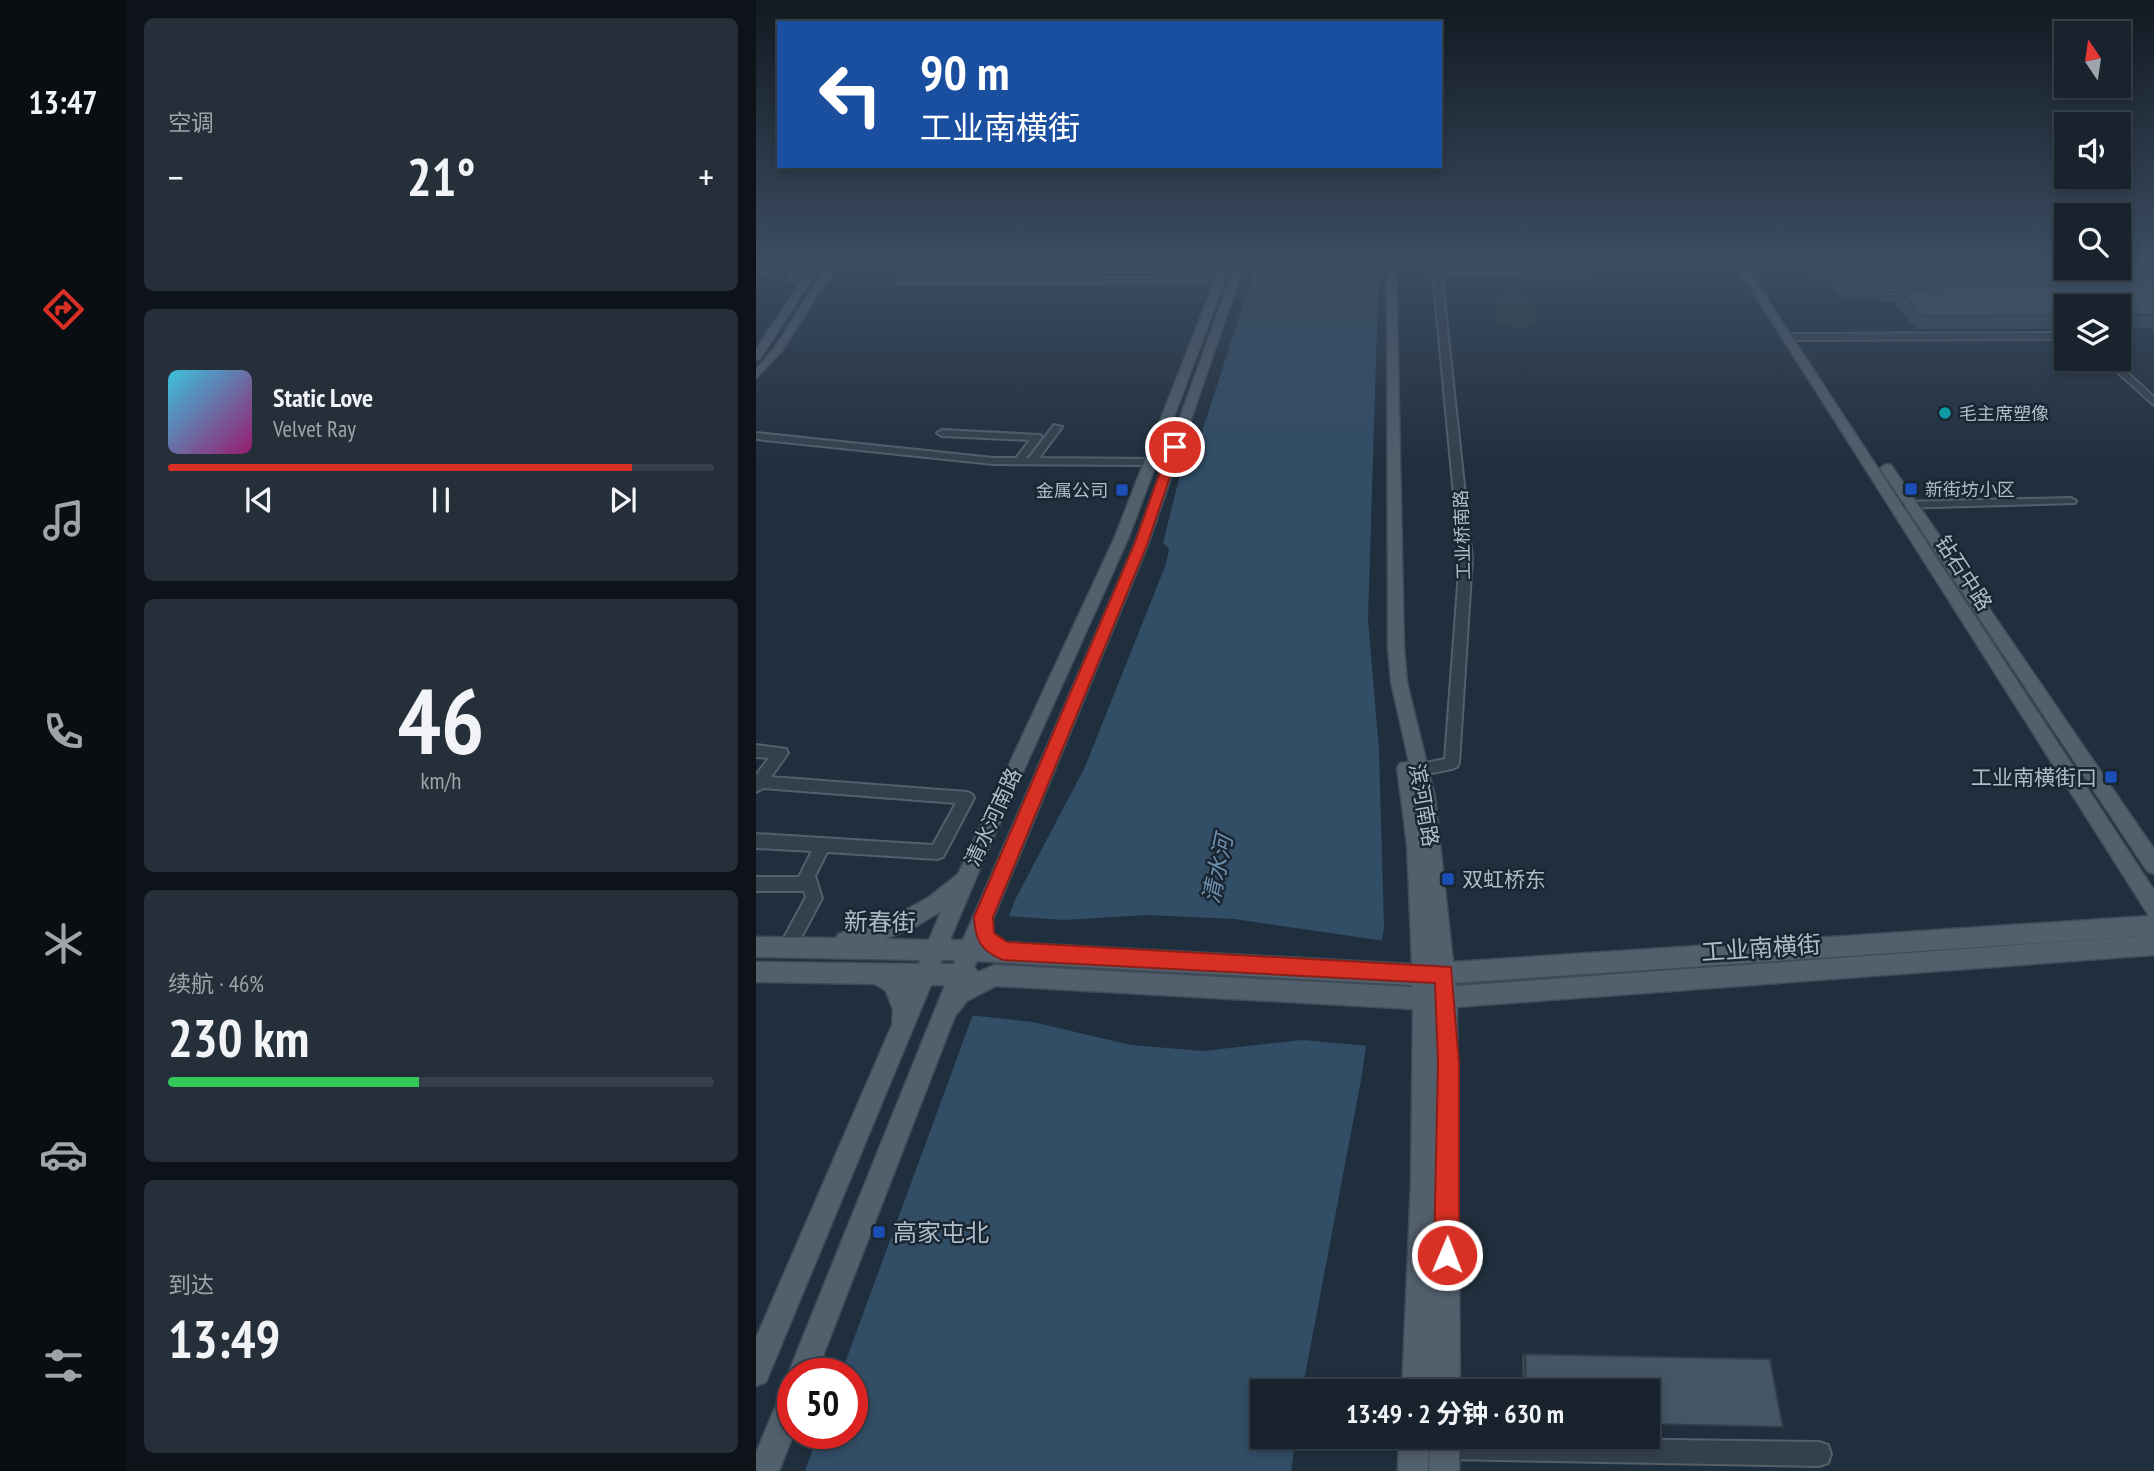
<!DOCTYPE html>
<html lang="zh">
<meta charset="utf-8">
<style>
body{margin:0;font-family:"PT Sans Narrow","Noto Sans SC",sans-serif;background:#252f3a;color:#f1f3f6;height:100vh;display:flex;flex-direction:column;font-size:26px;white-space:nowrap}
*{box-sizing:border-box;margin:0}
p{font-size:23px;color:#9fa4aa}
.icon{flex:none;width:38px;height:38px;fill:none;stroke:currentColor;stroke-width:2;stroke-linecap:round;stroke-linejoin:round}
.map{position:relative;flex:1;overflow:hidden}
.sheet{display:flex;flex-direction:column;gap:18px;padding:18px;background:#0d1319;width:630px}
.sheet>*{flex:none}
.top-card{position:absolute;left:21px;top:21px;width:665px;height:147px;border-radius:0px;box-shadow:0 4px 10px #0003,0 0 0 2px #36404a;background:#1a4fa0;color:#fff;overflow:hidden}
.needle{width:46px;rotate:347deg}
.buttons{position:absolute;left:1298px;top:21px;display:grid;gap:14px}
.buttons a{display:grid;place-items:center;width:77px;height:77px;border-radius:0px;background:#18232e;box-shadow:0 4px 10px #0003,0 0 0 2px #36404a;font-size:35px}
.speed{position:absolute;left:21px;top:1358px;display:flex;gap:14px;font-size:35px;font-weight:700;text-align:center}
.speed>*{display:grid;place-content:center;width:91px;height:91px;border-radius:50%;background:#18232e;box-shadow:0 4px 10px #0003,0 0 0 2px #36404a;line-height:1}
.speed .limit{border:10px solid #d22;background:#fff;color:#111}
.pin{position:absolute;display:grid;place-items:center;width:60px;height:60px;color:#fff;margin:-30px;border:4px solid #fff;border-radius:50%;box-shadow:0 2px 7px #0007}
.me{position:absolute;width:77px;margin:-38px;rotate:1deg;stroke-linejoin:round;filter:drop-shadow(0 0 5px #0008)}
.turn{display:flex;align-items:center;gap:24px;height:147px;padding:0 28px;font-size:32px}
.turn .icon{width:91px;height:91px;stroke-width:2.5}
.turn b{display:block;font-size:49px;line-height:60px}
.big{font-size:52px;font-weight:700;line-height:1.1}
.sheet .tile{flex:1;display:flex;flex-direction:column;justify-content:center;gap:10px;min-width:0;padding:0 24px;border-radius:10px;background:#252f3a}
.sheet .dial{align-items:center;gap:0}
.dial b{font-size:91px;line-height:1}
.song{display:flex;align-items:center;gap:21px}
.cover{width:84px;height:84px;border-radius:10px;background:linear-gradient(135deg,hsl(190 70% 55%),hsl(320 70% 35%))}
.played{height:7px;border-radius:4px;background:linear-gradient(90deg,#d93025 85%,#36404a 85%)}
.keys{display:flex;justify-content:space-around;direction:ltr}
.heat{display:flex;justify-content:space-between;align-items:center;font-size:38px;direction:ltr}
.charge{height:10px;border-radius:5px;background:linear-gradient(90deg,#34c759 46%,#36404a 0)}
.trip{position:absolute;left:494px;top:1379px;width:410px;height:70px;border-radius:0px;background:#18232e;box-shadow:0 4px 10px #0003,0 0 0 2px #36404a;font-weight:700;line-height:70px;text-align:center}
main{display:flex;flex:1;min-height:0}
.tab-bar{display:flex;flex-direction:column;width:126px;justify-content:space-around;align-items:center;background:#0a0e12;color:#9fa4aa}
.tab-bar .icon{width:49px;height:49px}
.tab-bar .current{color:#d93025}
.tab-bar b{font-size:32px;color:#f1f3f6}
.map>svg:first-child{display:block}
.green{fill:#223e3e}
.water{fill:#324d66}
.pier{fill:#202f3d}
.lines{fill:none;stroke-linecap:round;stroke-linejoin:round}
.minor-casing{stroke:#535f6b;stroke-width:4}
.major-casing{stroke:#3e4a56;stroke-width:3}
.minor{fill:#34414d;fill-rule:evenodd}
.major{fill:#52606d;fill-rule:evenodd}
.wall{fill:#3a4956;fill-rule:evenodd}
.shaded-wall{fill:#303c46}
.building{fill:#445564;stroke:#303c46;stroke-width:2}
.route{fill:#d93025;stroke:#8d1f18;stroke-width:2}
.culture-dot{fill:#0f9aa8;stroke:#1a2632;stroke-width:2.5}
.transit-dot{fill:#1a4fb4;stroke:#1a2632;stroke-width:2.5}
.labels{text-anchor:middle;dominant-baseline:central;stroke-width:5;stroke-linejoin:round;paint-order:stroke}
.far-poi-label{font-size:18px;fill:#b0bcc9;stroke:#1a2632;text-anchor:start}
.far-street-label{font-size:18px;fill:#b0bcc9;stroke:#1a2632}
.street-label{font-size:21px;fill:#b0bcc9;stroke:#1a2632}
.poi-label{font-size:21px;fill:#b0bcc9;stroke:#1a2632;text-anchor:end}
.water-label{font-size:23px;font-style:italic;fill:#6d90af;stroke:#1a2632}
.near-street-label{font-size:24px;fill:#b0bcc9;stroke:#1a2632}
.near-poi-label{font-size:24px;fill:#b0bcc9;stroke:#1a2632;text-anchor:start}
</style>
<main>
<nav class="tab-bar">
<b>13:47</b>
<svg class="icon current" aria-label="directions" viewBox="0 0 24 24"><path d="M12 3l9 9-9 9-9-9zM9 14v-3h6M13 9l2 2-2 2"/></svg>
<svg class="icon" aria-label="music" viewBox="0 0 24 24"><path d="M9 18V5l10-2v13"/><circle cx="6" cy="18" r="3"/><circle cx="16" cy="16" r="3"/></svg>
<svg class="icon" aria-label="phone" viewBox="0 0 24 24"><path d="M5 4h4l2 5-3 2q2 4 5 5l2-3 5 2v4C11 20 4 13 5 4z"/></svg>
<svg class="icon" aria-label="climate" viewBox="0 0 24 24"><path d="M12 3v18M4 7l16 10M4 17L20 7"/></svg>
<svg class="icon" aria-label="car" viewBox="0 0 24 24"><path d="M5 17H2v-5l4-1 3-4h7l3 4 3 1v5h-3M9 17h6M6 11h13"/><circle cx="7" cy="17" r="2"/><circle cx="17" cy="17" r="2"/></svg>
<svg class="icon" aria-label="filters" viewBox="0 0 24 24"><path d="M4 7h16M4 17h16"/><circle cx="9" cy="7" r="2"/><circle cx="15" cy="17" r="2"/></svg>
</nav>
<section class="sheet">
<div class="tile"><p>空调</p>
<div class="heat"><a>−</a><b class="big">21°</b><a>+</a></div>
</div>
<div class="tile">
<div class="song"><i class="cover"></i><div><b>Static Love</b><p>Velvet Ray</p></div></div>
<div class="played"></div>
<div class="keys"><svg class="icon" aria-label="previous" viewBox="0 0 24 24"><path d="M18 5L8 12l10 7zM5 5v14"/></svg><svg class="icon" aria-label="pause" viewBox="0 0 24 24"><path d="M8 5v14M16 5v14"/></svg><svg class="icon" aria-label="next" viewBox="0 0 24 24"><path d="M6 5l10 7-10 7zM19 5v14"/></svg></div>
</div>
<div class="tile dial"><b>46</b><p>km/h</p></div>
<div class="tile"><p>续航 · 46%</p><b class="big">230 km</b><div class="charge"></div></div>
<div class="tile"><p>到达</p><b class="big">13:49</b></div>
</section>
<div class="map">
<svg width="1398" height="1471" viewBox="0 0 1398 1471">
<rect width="100%" height="100%" fill="#202f3d"/>
<path class="green" d="M 758,293 L 779,300 L 781,324 L 758,329 L 742,321 L 738,300 L 743,296 Z"/>
<path class="water" d="M 501,262 L 623,262 L 612,620 L 623,750 L 628,927 L 605,1080 L 546,1391 L 506,1391 L 506,1437 L 540,1437 L 535,1471 L 49,1471 L 63,1433 L 96,1433 L 96,1374 L 85,1374 L 259,900 L 329,767 L 410,564 L 413,549 L 407,543 L 425,471 L 434,454 L 439,453 Z"/>
<path class="pier" d="M 391,915 L 478,919 L 629,941 L 614,1046 L 546,1040 L 447,1051 L 375,1045 L 277,1022 L 213,1015 L 250,916 L 308,920 Z"/>
<g class="lines">
<g class="minor-casing">
<path id="minor" d="M 28,262 L 36,262 C 27,271 16,279 4,273 L 15,271 Z
M 46,262 L 54,262 L 42,277 L 55,280 L 51,282 L 34,281 L 33,279 Z
M 161,262 L 169,262 L 151,279 L 221,278 L 236,262 L 244,262 L 229,278 L 464,278 L 468,280 L 464,282 L 141,283 L 141,279 Z
M 439,262 L 447,262 L 443,270 L 431,270 L 431,266 L 437,266 Z
M 676,262 L 684,262 L 684,268 L 997,265 L 1001,267 L 997,269 L 685,272 L 716,559 L 703,763 L 701,767 L 696,769 L 655,777 L 650,775 L 648,771 L 650,767 L 689,759 L 704,559 Z
M 1098,262 L 1106,262 L 1132,295 L 1157,295 L 1161,297 L 1157,299 L 1127,299 Z
M 1311,333 L 1311,339 L 1031,340 L 1027,337 L 1031,334 Z
M 1347,359 L 1356,359 L 1398,397 L 1398,405 Z
M 298,425 L 306,427 L 283,458 L 395,459 L 400,462 L 395,465 L 237,464 L 0,439 L 0,433 L 237,458 L 260,458 L 274,440 L 186,436 L 181,433 L 186,430 L 284,435 L 286,437 L 270,458 L 273,458 Z
M 1315,498 L 1320,501 L 1319,503 L 1140,508 L 1135,505 L 1140,502 Z
M 0,745 L 30,749 L 32,753 L 15,777 L 211,792 L 216,794 L 218,798 L 187,857 L 181,859 L 71,852 L 59,876 L 66,898 L 37,953 L 31,955 L 25,953 L 23,947 L 50,897 L 48,891 L 0,891 L 0,877 L 43,877 L 56,851 L 0,848 L 0,834 L 177,845 L 200,803 L 7,788 L 0,792 L 0,775 L 13,758 L 0,757 Z
M 685,1437 L 1063,1442 L 1072,1445 L 1075,1454 L 1072,1463 L 1063,1466 L 689,1459 L 680,1456 L 677,1447 L 680,1438 Z"/>
</g>
<g class="major-casing">
<path id="major" d="M 73,262 L 83,262 L 26,351 L 0,378 L 0,369 L 19,347 Z
M 466,262 L 476,262 L 372,539 L 231,852 L 194,940 L 207,940 L 378,545 L 480,262 L 489,262 L 392,545 L 228,941 L 656,964 L 651,844 L 641,768 L 644,763 L 653,762 L 635,682 L 632,648 L 631,262 L 640,262 L 648,648 L 651,682 L 679,797 L 697,962 L 1393,916 L 978,262 L 987,262 L 1398,890 L 1398,935 L 699,983 L 700,986 L 1398,935 L 1398,955 L 701,1007 L 704,1391 L 646,1391 L 655,1182 L 657,1009 L 240,986 L 211,1001 L 199,1016 L 60,1374 L 37,1374 L 38,1433 L 23,1471 L 0,1471 L 0,1453 L 27,1388 L 36,1384 L 32,1374 L 189,985 L 175,985 L 10,1382 L 0,1386 L 0,1338 L 136,1025 L 137,1010 L 130,991 L 119,984 L 0,982 L 0,962 L 163,964 L 164,960 L 0,957 L 0,937 L 80,938 L 82,934 L 144,913 L 173,897 L 202,874 L 358,539 ZM 185,911 L 173,940 L 129,939 L 159,927 ZM 186,960 L 199,960 L 198,964 L 184,964 ZM 221,961 L 656,985 L 656,987 L 238,965 L 222,972 L 218,967 Z
M 47,279 L 55,281 L 4,359 L 0,360 L 0,349 Z
M 1130,464 L 1135,465 L 1398,849 L 1398,874 L 1391,871 L 1124,468 Z
M 643,1437 L 673,1437 L 672,1471 L 642,1471 Z
M 674,1437 L 704,1437 L 703,1471 L 673,1471 Z"/>
</g>
<use href="#minor" class="minor"/>
<use href="#major" class="major"/>
</g>
<path class="wall" d="M 0,262 L 21,262 L 10,269 L 0,270 Z
M 242,262 L 427,262 L 425,264 L 419,264 L 421,272 L 418,275 L 244,269 Z
M 1047,262 L 1111,262 L 1124,277 L 1128,266 L 1190,266 L 1186,262 L 1398,262 L 1398,331 L 1394,328 L 1363,328 L 1363,306 L 1311,306 L 1311,329 L 1160,329 L 1137,302 L 1141,292 L 1133,292 L 1129,286 L 1125,297 L 1084,297 L 1072,280 L 1059,280 ZM 1282,282 L 1287,287 L 1279,287 Z
M 769,1354 L 891,1391 L 767,1391 L 766,1355 Z"/>
<path class="shaded-wall" d="M 6,262 L 21,262 L 10,269 Z
M 416,262 L 418,262 L 421,272 L 418,275 Z"/>
<path class="building" d="M 1060,262 L 1111,262 L 1130,284 L 1089,284 L 1076,267 L 1063,267 Z
M 1203,262 L 1265,262 L 1283,280 L 1138,280 L 1128,266 L 1208,266 Z
M 1280,262 L 1311,262 L 1311,268 L 1363,268 L 1363,262 L 1398,262 L 1398,266 L 1396,267 L 1396,271 L 1398,273 L 1398,315 L 1363,315 L 1363,306 L 1311,306 L 1311,315 L 1166,316 L 1143,289 L 1302,286 L 1303,282 Z
M 769,1354 L 1014,1359 L 1027,1427 L 891,1424 L 891,1391 L 770,1391 Z"/>
<linearGradient id="sky" x2="0" y2="1"><stop stop-color="#121a22"/><stop offset="0.56" stop-color="#3c4d62"/><stop offset="1" stop-color="#3c4d62" stop-opacity="0"/></linearGradient>
<rect width="1398" height="468" fill="url(#sky)"/>
<path class="route" d="M 419,444 L 424,447 L 391,545 L 237,917 L 238,933 L 251,942 L 695,967 L 703,1063 L 703,1255 L 699,1263 L 691,1267 L 682,1263 L 678,1255 L 682,1063 L 679,983 L 247,960 C 225,951 219,940 218,917 L 378,545 L 413,447 Z"/>
<circle class="culture-dot" cx="1189" cy="413" r="7"/>
<g class="transit-dot">
<rect x="1148" y="482" width="14" height="14" rx="3.5"/>
<rect x="359" y="483" width="14" height="14" rx="3.5"/>
<rect x="1348" y="770" width="14" height="14" rx="3.5"/>
<rect x="685" y="872" width="14" height="14" rx="3.5"/>
<rect x="116" y="1225" width="14" height="14" rx="3.5"/>
</g>
<g class="labels">
<g class="far-poi-label">
<text x="1203" y="413">毛主席塑像</text>
<text x="1169" y="489">新街坊小区</text>
<text x="352" y="490" text-anchor="end">金属公司</text>
</g>
<g class="far-street-label">
<text transform="translate(706 535) rotate(-92)">工业桥南路</text>
</g>
<g class="street-label">
<text transform="translate(1208 573) rotate(57)">钻石中路</text>
<text transform="translate(668 805) rotate(80)">滨河南路</text>
<text transform="translate(237 817) rotate(-65)">清水河南路</text>
</g>
<g class="poi-label">
<text x="1341" y="777">工业南横街口</text>
<text x="706" y="879" text-anchor="start">双虹桥东</text>
</g>
<g class="water-label">
<text transform="translate(461 869) rotate(-78)">清水河</text>
</g>
<g class="near-street-label">
<text transform="translate(124 922) rotate(1)">新春街</text>
<text transform="translate(1005 948) rotate(-4)">工业南横街</text>
</g>
<g class="near-poi-label">
<text x="137" y="1232">高家屯北</text>
</g>
</g>
</svg>
<div class="buttons">
<a><svg class="needle" viewBox="-14 -14 28 28"><path d="M0-13l5 13h-10z" fill="#e53935"/><path d="M0 13l5-13h-10z" fill="#9fa4aa"/></svg></a>
<a><svg class="icon" aria-label="sound" viewBox="0 0 24 24"><path d="M4 9h4l5-4v14l-5-4H4zM17 9q2 3 0 6"/></svg></a>
<a><svg class="icon" aria-label="search" viewBox="0 0 24 24"><circle cx="10" cy="10" r="6"/><path d="M15 15l6 6"/></svg></a>
<a><svg class="icon" aria-label="layers" viewBox="0 0 24 24"><path d="M12 4l9 5-9 5-9-5zM3 14l9 5 9-5"/></svg></a>
</div>
<div class="speed"><div class="limit">50</div></div>
<div class="pin" style="left:419px;top:447px;background:#d93025"><svg class="icon" aria-label="arrive" viewBox="0 0 24 24"><path d="M6 21V4h12l-3 4 3 4H6"/></svg></div>
<svg class="me" style="left:691px;top:1255px" viewBox="-20 -20 40 40"><circle r="17" fill="#d93025" stroke="#fff" stroke-width="3"/><path d="M0-11L8 9 0 5-8 9z" fill="#fff"/></svg>
<div class="trip">13:49 · 2 分钟 · 630 m</div>
<div class="top-card">
<div class="turn"><svg class="icon" aria-label="left" viewBox="0 0 24 24"><path d="M17 20v-9H6M10 6l-5 5 5 5"/></svg><div><b>90 m</b>工业南横街</div></div>
</div>
</div>
</main>
